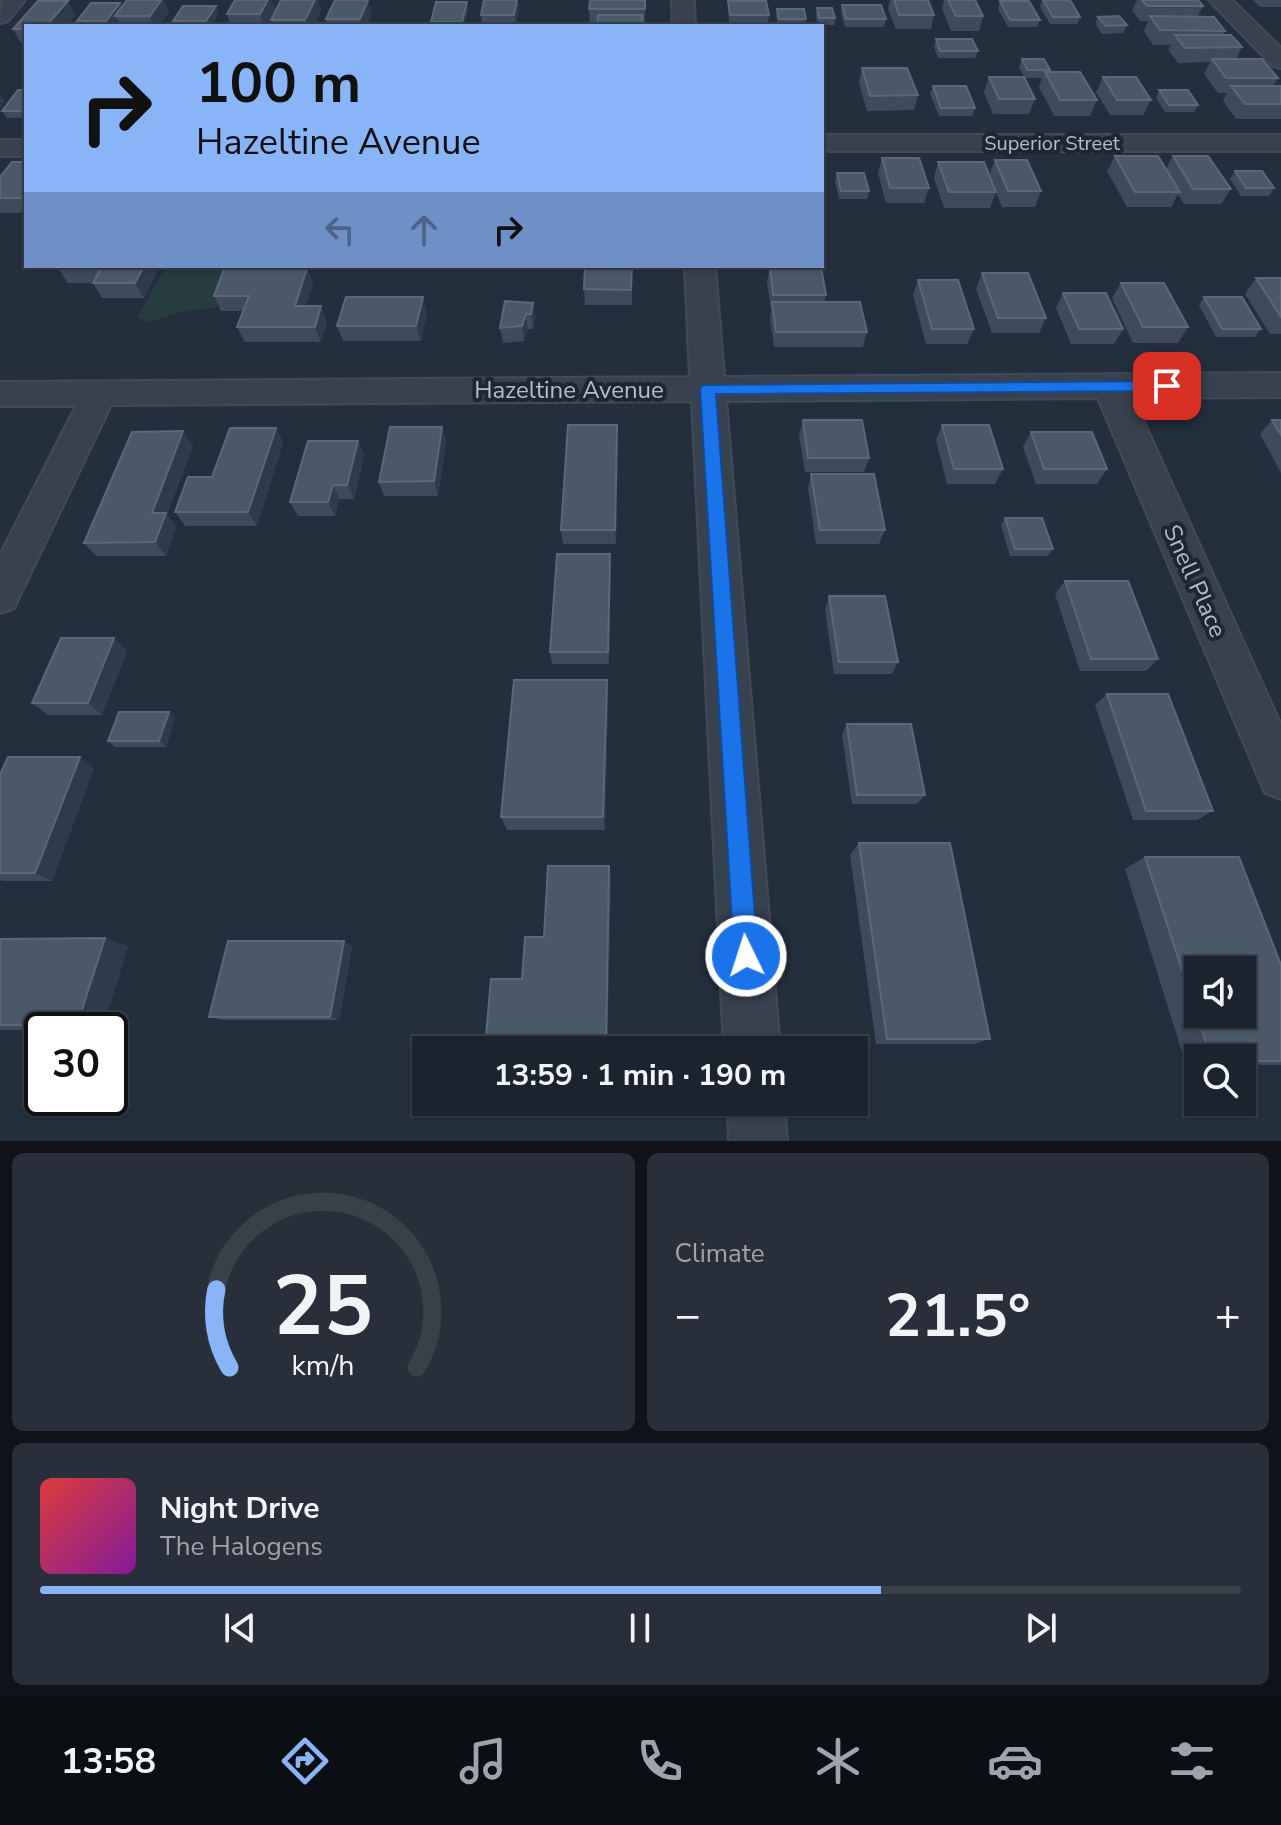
<!DOCTYPE html>
<meta charset="utf-8">
<style>
body{margin:0;font-family:"Nunito Sans",sans-serif;background:#282f3a;color:#f1f3f6;height:100vh;display:flex;flex-direction:column;font-size:30px;white-space:nowrap}
*{box-sizing:border-box;margin:0}
p{font-size:26px;color:#a0a4aa}
.icon{flex:none;width:44px;height:44px;fill:none;stroke:currentColor;stroke-width:2;stroke-linecap:round;stroke-linejoin:round}
.map{position:relative;height:1141px;overflow:hidden}
.panel{display:flex;flex-direction:column;gap:12px;padding:12px;background:#0f1319;flex:1}
.panel>*{flex:none}
.top-card{position:absolute;left:24px;top:24px;width:800px;height:244px;border-radius:0px;box-shadow:0 2px 6px #0004,0 0 0 2px #39404a;background:#8ab4f8;color:#111;overflow:hidden}
.buttons{position:absolute;left:1184px;top:956px;display:grid;gap:16px}
.buttons a{display:grid;place-items:center;width:72px;height:72px;border-radius:0px;background:#1b232e;box-shadow:0 2px 6px #0004,0 0 0 2px #39404a;font-size:40px}
.speed{position:absolute;left:24px;top:1012px;display:flex;gap:16px;font-size:40px;font-weight:700;text-align:center}
.speed>*{display:grid;place-content:center;width:104px;height:104px;border-radius:50%;background:#1b232e;box-shadow:0 2px 6px #0004,0 0 0 2px #39404a;line-height:1}
.speed .limit{border:4px solid #111;border-radius:12px;background:#fff;color:#111}
.pin{position:absolute;display:grid;place-items:center;width:68px;height:68px;color:#fff;margin:-34px;border-radius:16px;box-shadow:0 4px 12px #0006}
.me{position:absolute;width:88px;margin:-44px;rotate:356deg;stroke-linejoin:round;filter:drop-shadow(0 0 6px #0008)}
.turn{display:flex;align-items:center;gap:28px;height:168px;padding:0 40px;font-size:36px}
.turn .icon{width:104px;height:104px;stroke-width:2.5}
.turn b{display:block;font-size:56px;line-height:68px}
.lanes{display:flex;align-items:center;height:76px;padding:0 40px;background:#0003;justify-content:center;gap:40px;direction:ltr}
.lanes .off{opacity:.35}
.big{font-size:60px;font-weight:700;line-height:1.1}
.panel .tile{flex:1;display:flex;flex-direction:column;justify-content:center;gap:12px;min-width:0;padding:0 28px;border-radius:12px;background:#282f3a}
.panel .dial{align-items:center;gap:0}
.dial svg{height:208px;overflow:visible;fill:none;stroke:#39404a;stroke-width:7;stroke-linecap:round;text-anchor:middle}
.dial text{fill:#f1f3f6;stroke:none}
.song{display:flex;align-items:center;gap:24px}
.cover{width:96px;height:96px;border-radius:12px;background:linear-gradient(135deg,hsl(0 70% 55%),hsl(290 70% 35%))}
.played{height:8px;border-radius:4px;background:linear-gradient(90deg,#8ab4f8 70%,#39404a 70%)}
.keys{display:flex;justify-content:space-around;direction:ltr}
.heat{display:flex;justify-content:space-between;align-items:center;font-size:44px;direction:ltr}
.panel .tiles{flex:1;display:grid;gap:12px;grid-template-columns:1fr 1fr}
.tile:last-child{grid-column:span 2}
.trip{position:absolute;left:412px;top:1036px;width:456px;height:80px;border-radius:0px;background:#1b232e;box-shadow:0 2px 6px #0004,0 0 0 2px #39404a;font-weight:700;line-height:80px;text-align:center}
.dock{display:flex;height:128px;justify-content:space-around;align-items:center;background:#0b0e12;color:#a0a4aa}
.dock .icon{width:56px;height:56px}
.dock .active{color:#8ab4f8}
.dock b{font-size:36px;color:#f1f3f6}
.map>svg:first-child{display:block}
.green{fill:#263c3f}
.lines{fill:none;stroke-linecap:round;stroke-linejoin:round}
.street-casing{stroke:#414a57;stroke-width:4}
.street{fill:#38414e;fill-rule:evenodd}
.wall{fill:#3f4b5c}
.shaded-wall{fill:#2f3b4b}
.building{fill:#4b5868;stroke:#5c6777;stroke-width:2;fill-rule:evenodd}
.route{fill:#1a73e8;stroke:#114b97;stroke-width:2}
.labels{text-anchor:middle;dominant-baseline:central;stroke-width:8;stroke-linejoin:round;paint-order:stroke}
.far-street-label{font-size:20px;fill:#b4bcc9;stroke:#1d2633}
.street-label{font-size:24px;fill:#b4bcc9;stroke:#1d2633}
</style>
<div class="map">
<svg width="1281" height="1141" viewBox="0 0 1281 1141">
<rect width="100%" height="100%" fill="#242f3e"/>
<path class="green" d="M 166,266 L 239,266 L 216,308 L 188,310 L 149,322 L 137,318 Z"/>
<g class="lines">
<g class="street-casing">
<path id="street" d="M 2,0 L 25,0 L 8,21 L 0,23 Z
M 672,0 L 694,0 L 695,26 L 673,26 Z
M 1209,0 L 1232,0 L 1281,48 L 1281,68 L 1273,66 Z
M 822,135 L 1281,135 L 1281,151 L 822,151 Z
M 0,140 L 26,140 L 26,156 L 0,156 Z
M 685,266 L 715,266 L 724,377 L 1281,373 L 1281,397 L 1133,398 L 1281,725 L 1281,799 L 1265,793 L 1098,398 L 726,401 L 780,1050 L 724,1050 L 692,401 L 111,405 L 14,608 L 0,613 L 0,555 L 76,406 L 0,406 L 0,382 L 690,377 Z
M 728,1102 L 784,1102 L 787,1141 L 729,1141 Z"/>
</g>
<use href="#street" class="street"/>
</g>
<path class="wall" d="M 235,0 L 271,0 L 275,11 L 267,26 L 231,26 L 227,14 Z
M 368,0 L 371,14 L 367,26 L 328,26 L 326,19 Z
M 484,0 L 518,0 L 519,9 L 516,26 L 482,26 L 481,15 Z
M 645,0 L 645,24 L 590,24 L 589,9 Z
M 890,0 L 928,0 L 934,15 L 931,29 L 896,29 L 888,9 Z
M 944,0 L 975,0 L 983,16 L 979,31 L 951,31 L 942,9 Z
M 1042,0 L 1080,17 L 1077,24 L 1050,24 L 1040,7 Z
M 1137,0 L 1198,0 L 1203,6 L 1198,16 L 1225,31 L 1223,35 L 1242,47 L 1236,59 L 1278,78 L 1273,86 L 1281,86 L 1281,119 L 1236,119 L 1223,101 L 1227,93 L 1218,93 L 1204,74 L 1210,62 L 1178,63 L 1168,50 L 1171,45 L 1153,45 L 1144,31 L 1148,21 L 1140,21 L 1132,10 Z
M 1253,0 L 1281,0 L 1281,7 L 1260,7 Z
M 68,1 L 75,15 L 66,26 L 26,26 L 26,43 L 21,43 L 13,29 Z
M 728,1 L 769,15 L 768,22 L 729,22 Z
M 1000,1 L 1040,20 L 1037,27 L 1008,27 L 998,9 Z
M 120,3 L 121,7 L 169,12 L 159,26 L 120,26 L 117,19 L 112,26 L 80,26 L 77,21 Z
M 842,5 L 886,19 L 884,27 L 845,27 L 841,13 Z
M 817,8 L 835,18 L 834,25 L 818,25 L 816,16 Z
M 777,9 L 806,19 L 805,26 L 778,26 L 776,16 Z
M 321,10 L 314,26 L 273,26 L 271,20 Z
M 468,10 L 464,26 L 432,26 L 431,22 Z
M 219,13 L 211,26 L 175,26 L 173,21 Z
M 1098,17 L 1127,25 L 1123,33 L 1102,34 L 1095,24 Z
M 936,39 L 978,51 L 975,58 L 938,58 L 934,47 Z
M 1022,59 L 1050,70 L 1049,72 L 1097,100 L 1090,116 L 1054,116 L 1039,87 L 1042,78 L 1025,78 L 1019,67 Z
M 862,68 L 918,95 L 914,110 L 867,111 L 859,83 Z
M 989,77 L 1035,99 L 1029,114 L 993,114 L 984,92 Z
M 1103,77 L 1151,100 L 1143,115 L 1110,115 L 1096,92 Z
M 933,86 L 975,108 L 972,116 L 939,116 L 930,94 Z
M 26,90 L 26,118 L 7,118 L 2,111 Z
M 1159,90 L 1198,105 L 1194,112 L 1165,112 L 1156,98 Z
M 1115,156 L 1166,169 L 1173,156 L 1231,189 L 1221,204 L 1184,204 L 1178,194 L 1171,207 L 1127,207 L 1107,171 Z
M 882,158 L 929,188 L 924,203 L 886,203 L 878,173 Z
M 995,160 L 1041,191 L 1035,207 L 1002,207 L 989,175 Z
M 26,162 L 26,213 L 0,213 L 0,177 Z
M 938,162 L 996,192 L 990,208 L 944,208 L 934,178 Z
M 1235,171 L 1274,188 L 1269,196 L 1241,196 L 1230,179 Z
M 837,173 L 869,191 L 867,199 L 839,199 L 835,181 Z
M 59,266 L 160,266 L 144,298 L 102,298 L 93,283 L 68,283 L 58,268 Z
M 585,266 L 644,266 L 644,268 L 632,268 L 632,305 L 585,305 L 584,289 Z
M 770,267 L 826,295 L 824,302 L 867,332 L 863,347 L 774,347 L 770,318 L 771,310 L 767,282 Z
M 307,268 L 313,284 L 306,306 L 327,322 L 321,342 L 245,342 L 237,327 L 243,311 L 221,311 L 214,296 Z
M 982,273 L 1046,318 L 1039,333 L 992,333 L 976,289 Z
M 1256,278 L 1281,278 L 1281,334 L 1270,334 L 1245,294 Z
M 918,280 L 974,329 L 967,344 L 926,344 L 913,295 Z
M 1121,283 L 1188,327 L 1178,343 L 1133,343 L 1112,298 Z
M 1063,293 L 1123,329 L 1114,344 L 1071,344 L 1056,308 Z
M 423,297 L 427,313 L 421,341 L 343,341 L 337,326 Z
M 1204,297 L 1261,329 L 1255,337 L 1216,337 L 1199,305 Z
M 533,303 L 535,318 L 533,329 L 528,329 L 524,341 L 503,343 L 500,328 Z
M 803,420 L 869,458 L 864,472 L 805,472 L 799,435 Z
M 1272,420 L 1281,420 L 1281,473 L 1260,434 Z
M 942,425 L 1003,469 L 995,484 L 947,484 L 936,440 Z
M 442,427 L 446,442 L 438,496 L 384,496 L 379,482 Z
M 183,431 L 193,446 L 167,514 L 176,527 L 166,556 L 96,556 L 84,543 Z
M 1031,432 L 1107,469 L 1097,484 L 1036,484 L 1023,447 Z
M 618,440 L 616,544 L 563,544 L 561,530 Z
M 358,441 L 364,455 L 354,499 L 339,499 L 335,516 L 298,516 L 290,502 Z
M 283,442 L 257,526 L 185,526 L 175,512 L 212,477 Z
M 811,474 L 885,530 L 879,544 L 816,544 L 808,488 Z
M 1005,518 L 1053,549 L 1048,556 L 1010,556 L 1001,525 Z
M 610,554 L 609,664 L 552,664 L 550,652 Z
M 1065,581 L 1158,659 L 1146,671 L 1080,671 L 1055,594 Z
M 829,596 L 898,662 L 892,674 L 834,674 L 825,609 Z
M 114,638 L 127,651 L 102,715 L 48,715 L 32,703 Z
M 607,680 L 608,697 L 605,830 L 507,830 L 501,817 Z
M 1107,694 L 1213,811 L 1197,820 L 1133,820 L 1095,705 Z
M 169,712 L 175,717 L 166,747 L 115,747 L 108,741 Z
M 847,724 L 925,795 L 917,804 L 852,804 L 842,734 Z
M 94,768 L 52,881 L 3,881 L 0,880 L 0,775 Z
M 859,843 L 990,1039 L 974,1044 L 876,1044 L 850,855 Z
M 1145,857 L 1281,965 L 1281,1065 L 1242,1065 L 1242,1058 L 1198,1058 L 1198,1065 L 1186,1065 L 1125,869 Z
M 609,866 L 611,877 L 607,1050 L 488,1050 L 485,1048 L 544,937 Z
M 0,939 L 128,946 L 102,1030 L 0,1030 Z
M 352,947 L 339,1020 L 222,1020 L 209,1017 Z"/>
<path class="shaded-wall" d="M 161,0 L 164,0 L 169,12 L 159,26 L 154,26 L 150,16 Z
M 268,0 L 271,0 L 275,11 L 267,26 L 264,26 L 260,14 Z
M 315,0 L 318,0 L 321,10 L 314,26 L 307,26 L 305,20 Z
M 368,0 L 371,14 L 367,26 L 362,26 L 360,19 Z
M 517,0 L 518,0 L 519,9 L 516,26 L 515,26 L 514,15 Z
M 68,1 L 75,15 L 66,26 L 46,26 Z
M 467,2 L 468,10 L 464,26 L 462,26 L 462,22 Z
M 120,3 L 123,11 L 115,16 L 117,19 L 112,26 L 109,26 L 106,21 Z
M 216,6 L 219,13 L 211,26 L 208,26 L 206,21 Z
M 0,93 L 5,101 L 0,107 Z
M 144,266 L 160,266 L 144,298 L 135,283 Z
M 307,268 L 313,284 L 301,322 L 295,306 Z
M 423,297 L 427,313 L 421,341 L 416,326 Z
M 533,303 L 535,318 L 533,329 L 531,314 Z
M 321,306 L 327,322 L 321,342 L 315,327 Z
M 526,314 L 528,329 L 524,341 L 522,326 Z
M 617,425 L 618,440 L 616,544 L 615,530 Z
M 442,427 L 446,442 L 438,496 L 434,481 Z
M 276,428 L 283,442 L 257,526 L 248,512 Z
M 183,431 L 193,446 L 167,514 L 176,527 L 166,556 L 155,542 L 152,513 Z
M 358,441 L 364,455 L 354,499 L 347,485 Z
M 333,485 L 339,499 L 335,516 L 328,502 Z
M 610,554 L 611,568 L 609,664 L 608,652 Z
M 114,638 L 127,651 L 102,715 L 88,703 Z
M 607,680 L 608,697 L 605,830 L 603,817 Z
M 169,712 L 175,717 L 166,747 L 159,741 Z
M 80,757 L 94,768 L 52,881 L 35,873 Z
M 609,866 L 611,877 L 607,1050 L 606,1048 Z
M 105,938 L 128,946 L 102,1030 L 77,1025 Z
M 344,941 L 352,947 L 339,1020 L 330,1017 Z"/>
<path class="building" d="M 127,0 L 161,0 L 150,16 L 115,16 Z
M 235,0 L 268,0 L 260,14 L 227,14 Z
M 281,0 L 315,0 L 305,20 L 271,20 Z
M 335,0 L 368,0 L 360,19 L 326,19 Z
M 484,0 L 517,0 L 514,15 L 481,15 Z
M 590,0 L 645,0 L 645,9 L 589,9 Z
M 894,0 L 928,0 L 934,15 L 899,15 Z
M 948,0 L 975,0 L 983,16 L 956,16 Z
M 1043,0 L 1070,0 L 1080,17 L 1053,17 Z
M 1142,0 L 1198,0 L 1203,6 L 1147,6 Z
M 38,1 L 68,1 L 46,26 L 26,26 L 26,29 L 13,29 Z
M 728,1 L 766,1 L 769,15 L 730,15 Z
M 1000,1 L 1029,1 L 1040,20 L 1010,20 Z
M 436,2 L 467,2 L 462,22 L 431,22 Z
M 91,3 L 120,3 L 106,21 L 77,21 Z
M 842,5 L 881,5 L 886,19 L 846,19 Z
M 183,6 L 216,6 L 206,21 L 173,21 Z
M 817,8 L 832,8 L 835,18 L 819,18 Z
M 777,9 L 804,9 L 806,19 L 779,19 Z
M 598,15 L 642,15 L 642,26 L 597,26 Z
M 1119,16 L 1127,25 L 1106,26 L 1098,17 Z
M 1150,16 L 1214,17 L 1225,31 L 1160,30 Z
M 1175,35 L 1231,35 L 1242,47 L 1185,48 Z
M 936,39 L 972,39 L 978,51 L 940,51 Z
M 1022,59 L 1044,59 L 1050,70 L 1027,70 Z
M 1212,59 L 1262,59 L 1278,78 L 1226,78 Z
M 862,68 L 907,68 L 918,95 L 870,96 Z
M 1045,72 L 1080,72 L 1097,100 L 1060,100 Z
M 989,77 L 1024,77 L 1035,99 L 999,99 Z
M 1103,77 L 1136,77 L 1151,100 L 1117,100 Z
M 933,86 L 966,86 L 975,108 L 941,108 Z
M 1231,86 L 1281,86 L 1281,104 L 1245,104 Z
M 18,90 L 26,90 L 26,111 L 2,111 Z
M 1159,90 L 1188,90 L 1198,105 L 1169,105 Z
M 1115,156 L 1158,156 L 1180,192 L 1135,192 Z
M 1173,156 L 1208,156 L 1231,189 L 1193,189 Z
M 882,158 L 919,158 L 929,188 L 890,188 Z
M 995,160 L 1027,160 L 1041,191 L 1008,191 Z
M 12,162 L 26,162 L 26,193 L 22,198 L 0,198 L 0,177 Z
M 938,162 L 984,162 L 996,192 L 949,192 Z
M 1235,171 L 1262,171 L 1274,188 L 1246,188 Z
M 837,173 L 864,173 L 869,191 L 841,191 Z
M 59,266 L 144,266 L 135,283 L 93,283 L 101,268 L 58,268 Z
M 585,266 L 632,266 L 631,290 L 584,289 Z
M 770,267 L 821,267 L 826,295 L 773,295 Z
M 307,268 L 295,306 L 321,306 L 315,327 L 237,327 L 249,296 L 214,296 L 224,269 Z
M 982,273 L 1028,273 L 1046,318 L 998,318 Z
M 1256,278 L 1281,278 L 1281,317 Z
M 918,280 L 958,280 L 974,329 L 932,329 Z
M 1121,283 L 1164,283 L 1188,327 L 1143,327 Z
M 1063,293 L 1106,293 L 1123,329 L 1079,329 Z
M 346,297 L 423,297 L 416,326 L 337,326 Z
M 1204,297 L 1242,297 L 1261,329 L 1222,329 Z
M 505,301 L 533,303 L 531,314 L 526,314 L 522,326 L 500,328 Z
M 772,302 L 860,302 L 867,332 L 776,332 Z
M 803,420 L 862,420 L 869,458 L 808,458 Z
M 1272,420 L 1281,420 L 1281,435 Z
M 568,425 L 617,425 L 615,530 L 561,530 Z
M 942,425 L 989,425 L 1003,469 L 954,469 Z
M 390,427 L 442,427 L 434,481 L 379,482 Z
M 230,428 L 276,428 L 248,512 L 175,512 L 188,477 L 212,477 Z
M 183,431 L 152,513 L 166,513 L 155,542 L 84,543 L 132,432 Z
M 1031,432 L 1092,432 L 1107,469 L 1044,469 Z
M 308,441 L 358,441 L 347,485 L 333,485 L 328,502 L 290,502 Z
M 811,474 L 874,474 L 885,530 L 820,530 Z
M 1005,518 L 1042,518 L 1053,549 L 1015,549 Z
M 557,554 L 610,554 L 608,652 L 550,652 Z
M 1065,581 L 1128,581 L 1158,659 L 1091,659 Z
M 829,596 L 885,596 L 898,662 L 839,662 Z
M 61,638 L 114,638 L 88,703 L 32,703 Z
M 514,680 L 607,680 L 603,817 L 501,817 Z
M 1107,694 L 1168,694 L 1213,811 L 1146,811 Z
M 119,712 L 169,712 L 159,741 L 108,741 Z
M 847,724 L 911,724 L 925,795 L 857,795 Z
M 8,757 L 80,757 L 35,873 L 0,873 L 0,775 Z
M 859,843 L 950,843 L 990,1039 L 887,1039 Z
M 1145,857 L 1239,857 L 1281,965 L 1281,1061 L 1242,1061 L 1242,1058 L 1211,1058 ZM 1198,970 L 1242,970 L 1242,1014 L 1198,1014 Z
M 548,866 L 609,866 L 606,1048 L 485,1048 L 491,979 L 522,979 L 525,937 L 544,937 Z
M 105,938 L 77,1025 L 0,1025 L 0,939 Z
M 228,941 L 344,941 L 330,1017 L 209,1017 Z"/>
<path class="route" d="M 1167,381 L 1175,386 L 1167,391 L 716,394 L 758,956 L 754,964 L 746,967 L 737,964 L 734,956 L 700,389 L 703,385 Z"/>
<g class="labels">
<g class="far-street-label">
<text x="1052" y="143">Superior Street</text>
</g>
<g class="street-label">
<text x="569" y="390">Hazeltine Avenue</text>
<text transform="translate(1195 581) rotate(66)">Snell Place</text>
</g>
</g>
</svg>
<div class="buttons">
<a><svg class="icon" aria-label="sound" viewBox="0 0 24 24"><path d="M4 9h4l5-4v14l-5-4H4zM17 9q2 3 0 6"/></svg></a>
<a><svg class="icon" aria-label="search" viewBox="0 0 24 24"><circle cx="10" cy="10" r="6"/><path d="M15 15l6 6"/></svg></a>
</div>
<div class="speed"><div class="limit">30</div></div>
<div class="pin" style="left:1167px;top:386px;background:#d93025"><svg class="icon" aria-label="arrive" viewBox="0 0 24 24"><path d="M6 21V4h12l-3 4 3 4H6"/></svg></div>
<svg class="me" style="left:746px;top:956px" viewBox="-20 -20 40 40"><circle r="17" fill="#1a73e8" stroke="#fff" stroke-width="3"/><path d="M0-11L8 9 0 5-8 9z" fill="#fff"/></svg>
<div class="trip">13:59 · 1 min · 190 m</div>
<div class="top-card">
<div class="turn"><svg class="icon" aria-label="right" viewBox="0 0 24 24"><path d="M7 20v-9h11M14 6l5 5-5 5"/></svg><div><b>100 m</b>Hazeltine Avenue</div></div>
<div class="lanes"><svg class="icon off" aria-label="left" viewBox="0 0 24 24"><path d="M17 20v-9H6M10 6l-5 5 5 5"/></svg><svg class="icon off" aria-label="ahead" viewBox="0 0 24 24"><path d="M12 20V5M6 11l6-6 6 6"/></svg><svg class="icon" aria-label="right" viewBox="0 0 24 24"><path d="M7 20v-9h11M14 6l5 5-5 5"/></svg></div>
</div>
</div>
<section class="panel">
<div class="tiles">
<div class="tile dial"><svg viewBox="0 0 100 80">
<path d="M14 69A42 42 0 1 1 86 69"/>
<path d="M14 69A42 42 0 0 1 9 39" stroke="#8ab4f8"/>
<text x="50" y="56" font-size="32" font-weight="700">25</text>
<text x="50" y="72" font-size="11">km/h</text>
</svg></div>
<div class="tile"><p>Climate</p>
<div class="heat"><a>−</a><b class="big">21.5°</b><a>+</a></div>
</div>
<div class="tile">
<div class="song"><i class="cover"></i><div><b>Night Drive</b><p>The Halogens</p></div></div>
<div class="played"></div>
<div class="keys"><svg class="icon" aria-label="previous" viewBox="0 0 24 24"><path d="M18 5L8 12l10 7zM5 5v14"/></svg><svg class="icon" aria-label="pause" viewBox="0 0 24 24"><path d="M8 5v14M16 5v14"/></svg><svg class="icon" aria-label="next" viewBox="0 0 24 24"><path d="M6 5l10 7-10 7zM19 5v14"/></svg></div>
</div>
</div>
</section>
<nav class="dock">
<b>13:58</b>
<svg class="icon active" aria-label="directions" viewBox="0 0 24 24"><path d="M12 3l9 9-9 9-9-9zM9 14v-3h6M13 9l2 2-2 2"/></svg>
<svg class="icon" aria-label="music" viewBox="0 0 24 24"><path d="M9 18V5l10-2v13"/><circle cx="6" cy="18" r="3"/><circle cx="16" cy="16" r="3"/></svg>
<svg class="icon" aria-label="phone" viewBox="0 0 24 24"><path d="M5 4h4l2 5-3 2q2 4 5 5l2-3 5 2v4C11 20 4 13 5 4z"/></svg>
<svg class="icon" aria-label="climate" viewBox="0 0 24 24"><path d="M12 3v18M4 7l16 10M4 17L20 7"/></svg>
<svg class="icon" aria-label="car" viewBox="0 0 24 24"><path d="M5 17H2v-5l4-1 3-4h7l3 4 3 1v5h-3M9 17h6M6 11h13"/><circle cx="7" cy="17" r="2"/><circle cx="17" cy="17" r="2"/></svg>
<svg class="icon" aria-label="filters" viewBox="0 0 24 24"><path d="M4 7h16M4 17h16"/><circle cx="9" cy="7" r="2"/><circle cx="15" cy="17" r="2"/></svg>
</nav>
